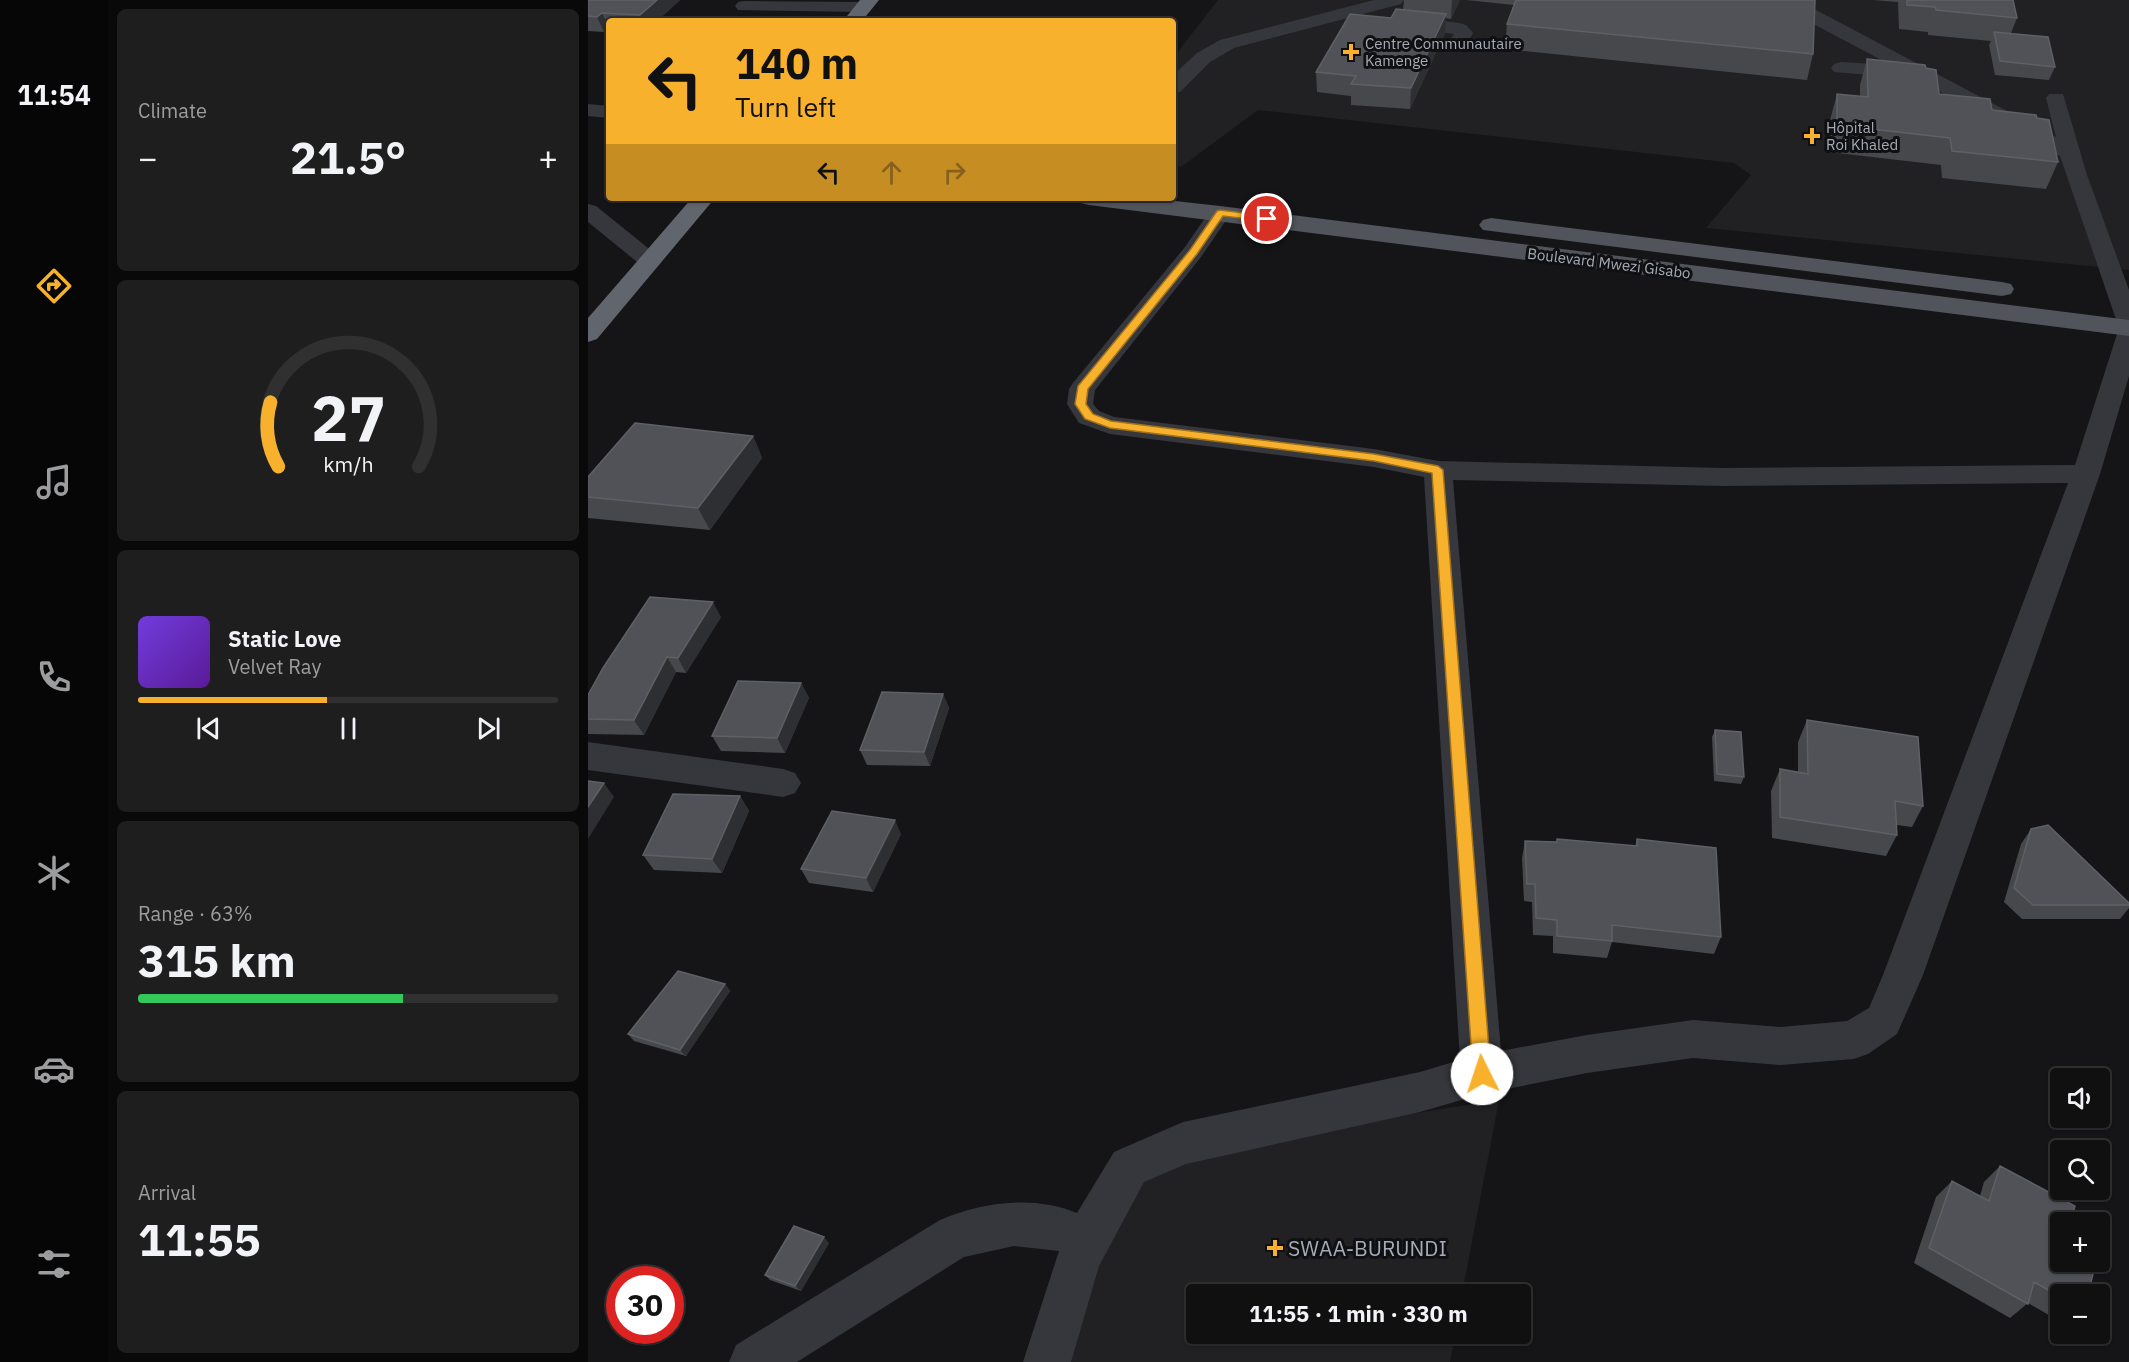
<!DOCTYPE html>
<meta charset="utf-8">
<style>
body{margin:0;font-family:"IBM Plex Sans",sans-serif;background:#1e1e1f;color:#f1f3f6;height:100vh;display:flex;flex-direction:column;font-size:22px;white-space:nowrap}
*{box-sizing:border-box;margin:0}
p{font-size:20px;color:#9c9d9f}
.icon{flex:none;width:33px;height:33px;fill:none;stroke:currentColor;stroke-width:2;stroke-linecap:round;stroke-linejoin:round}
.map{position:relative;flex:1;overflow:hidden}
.side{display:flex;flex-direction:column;gap:9px;padding:9px;background:#090909;width:480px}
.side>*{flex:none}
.banner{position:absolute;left:18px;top:18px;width:570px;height:183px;border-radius:6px;box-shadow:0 2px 4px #0004,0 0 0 2px #303031;background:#f8b12c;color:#111;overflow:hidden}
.fabs{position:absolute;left:1462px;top:1068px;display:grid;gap:12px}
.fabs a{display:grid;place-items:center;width:60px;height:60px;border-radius:6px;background:#101011;box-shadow:0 2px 4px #0004,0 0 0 2px #303031;font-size:30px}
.speed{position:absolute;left:18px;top:1266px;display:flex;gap:12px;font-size:30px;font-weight:700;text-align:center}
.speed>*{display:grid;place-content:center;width:78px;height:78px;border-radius:50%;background:#101011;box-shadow:0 2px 4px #0004,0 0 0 2px #303031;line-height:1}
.speed .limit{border:9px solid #d22;background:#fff;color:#111}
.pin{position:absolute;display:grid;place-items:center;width:51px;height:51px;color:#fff;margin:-26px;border:3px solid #fff;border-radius:50%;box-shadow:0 2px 6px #0007}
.me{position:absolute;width:66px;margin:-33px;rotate:356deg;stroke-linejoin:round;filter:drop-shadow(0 0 4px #0008)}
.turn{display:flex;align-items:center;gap:21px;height:126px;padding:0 30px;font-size:27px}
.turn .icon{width:78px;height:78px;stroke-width:2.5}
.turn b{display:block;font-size:42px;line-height:51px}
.lanes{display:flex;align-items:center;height:57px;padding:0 30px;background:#0003;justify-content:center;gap:30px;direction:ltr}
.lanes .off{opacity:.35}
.big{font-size:45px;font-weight:800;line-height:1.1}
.side .widget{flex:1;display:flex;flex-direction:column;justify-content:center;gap:9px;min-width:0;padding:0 21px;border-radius:9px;background:#1e1e1f}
.side .dial{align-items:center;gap:0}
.dial svg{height:156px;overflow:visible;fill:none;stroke:#303031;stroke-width:7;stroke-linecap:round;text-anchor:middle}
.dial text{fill:#f1f3f6;stroke:none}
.song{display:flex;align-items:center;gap:18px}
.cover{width:72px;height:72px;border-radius:9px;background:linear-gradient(135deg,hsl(260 70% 55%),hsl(270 70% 35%))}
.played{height:6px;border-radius:3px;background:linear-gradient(90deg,#f8b12c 45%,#303031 45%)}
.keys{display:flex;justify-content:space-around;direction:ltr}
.heat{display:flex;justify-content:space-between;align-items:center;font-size:33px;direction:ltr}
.charge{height:9px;border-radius:4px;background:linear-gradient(90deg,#34c759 63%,#303031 0)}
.trip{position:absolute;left:598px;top:1284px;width:345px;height:60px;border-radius:6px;background:#101011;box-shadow:0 2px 4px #0004,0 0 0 2px #303031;font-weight:800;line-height:60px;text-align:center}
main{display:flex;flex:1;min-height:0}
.tabs{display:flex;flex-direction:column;width:108px;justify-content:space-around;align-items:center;background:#060607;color:#9c9d9f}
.tabs .icon{width:42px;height:42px}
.tabs .on{color:#f8b12c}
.tabs b{font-size:27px;color:#f1f3f6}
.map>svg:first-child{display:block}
.built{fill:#212124}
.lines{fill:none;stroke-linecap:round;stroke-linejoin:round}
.minor{fill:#36373c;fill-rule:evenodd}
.major{fill:#51545b;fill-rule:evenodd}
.highway{fill:#61656d;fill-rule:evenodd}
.wall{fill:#46484c}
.shaded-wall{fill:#2e2f32}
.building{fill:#515258;stroke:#5e6066;stroke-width:1.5}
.route{fill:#f8b12c;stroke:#a1731d;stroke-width:1.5}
.poi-dot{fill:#f8b12c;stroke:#101012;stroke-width:2}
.labels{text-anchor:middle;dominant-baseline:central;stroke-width:6;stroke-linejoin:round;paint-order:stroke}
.far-poi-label{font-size:15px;fill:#a6acb7;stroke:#101012;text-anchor:start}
.far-street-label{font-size:15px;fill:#a6acb7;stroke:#101012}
.near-poi-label{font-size:21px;fill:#a6acb7;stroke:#101012;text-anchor:start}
</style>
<main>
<nav class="tabs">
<b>11:54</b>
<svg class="icon on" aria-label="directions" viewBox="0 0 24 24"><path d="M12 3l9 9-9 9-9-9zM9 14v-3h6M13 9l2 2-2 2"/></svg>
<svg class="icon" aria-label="music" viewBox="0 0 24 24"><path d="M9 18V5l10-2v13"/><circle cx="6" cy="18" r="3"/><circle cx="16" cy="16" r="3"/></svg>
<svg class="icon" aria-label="phone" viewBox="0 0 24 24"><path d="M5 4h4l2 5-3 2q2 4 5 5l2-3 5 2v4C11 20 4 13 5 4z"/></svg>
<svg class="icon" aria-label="climate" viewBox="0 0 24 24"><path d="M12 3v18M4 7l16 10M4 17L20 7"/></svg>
<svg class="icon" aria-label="car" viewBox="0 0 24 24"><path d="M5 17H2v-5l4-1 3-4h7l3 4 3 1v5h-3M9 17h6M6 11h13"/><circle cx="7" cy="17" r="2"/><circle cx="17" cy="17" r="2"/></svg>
<svg class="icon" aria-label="filters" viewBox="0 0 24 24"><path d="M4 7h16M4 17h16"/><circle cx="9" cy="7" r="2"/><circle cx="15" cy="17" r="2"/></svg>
</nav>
<section class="side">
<div class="widget"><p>Climate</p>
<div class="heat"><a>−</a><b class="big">21.5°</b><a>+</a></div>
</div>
<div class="widget dial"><svg viewBox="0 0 100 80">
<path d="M14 69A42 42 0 1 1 86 69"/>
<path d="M14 69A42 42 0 0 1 10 36" stroke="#f8b12c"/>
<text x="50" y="56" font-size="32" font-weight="700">27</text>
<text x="50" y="72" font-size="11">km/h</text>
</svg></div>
<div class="widget">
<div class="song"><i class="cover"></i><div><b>Static Love</b><p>Velvet Ray</p></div></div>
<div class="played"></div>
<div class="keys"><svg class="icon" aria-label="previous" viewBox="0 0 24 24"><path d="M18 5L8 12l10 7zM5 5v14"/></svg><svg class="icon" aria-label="pause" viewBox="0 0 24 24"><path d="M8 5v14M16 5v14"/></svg><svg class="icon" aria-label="next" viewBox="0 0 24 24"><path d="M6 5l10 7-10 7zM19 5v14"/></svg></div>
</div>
<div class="widget"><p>Range · 63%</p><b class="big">315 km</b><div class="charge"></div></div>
<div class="widget"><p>Arrival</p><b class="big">11:55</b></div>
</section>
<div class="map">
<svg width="1541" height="1362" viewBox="0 0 1541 1362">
<rect width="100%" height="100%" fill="#151517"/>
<path class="built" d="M 630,0 L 1541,0 L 1541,270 L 1118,228 L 1163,175 L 1146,163 L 670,110 L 593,167 L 585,165 L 585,58 Z
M 911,1100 L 874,1294 L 609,1294 L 609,1334 L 867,1334 L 862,1362 L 439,1362 L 511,1201 L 564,1172 L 745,1126 Z"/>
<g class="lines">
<path class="minor" d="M 786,0 L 816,0 L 813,4 L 646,48 L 622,62 L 592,92 L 585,94 L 585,75 L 609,53 L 632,40 Z
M 1180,0 L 1192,0 L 1228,10 L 1468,137 L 1458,98 L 1461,94 L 1475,94 L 1499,175 L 1541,290 L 1541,376 L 1512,474 L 1335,975 L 1309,1034 L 1280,1054 L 1266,1059 L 1193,1065 L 1105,1058 L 999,1073 L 894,1094 L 832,1112 L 598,1164 L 556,1182 L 511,1266 L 483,1362 L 435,1362 L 471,1251 L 426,1246 L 376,1257 L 209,1362 L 141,1362 L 148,1345 L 352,1220 C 395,1202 446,1195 489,1213 L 526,1152 L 595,1122 L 832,1072 L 872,1060 L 836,477 L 786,467 L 522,434 L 491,423 L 479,404 L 481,389 L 485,383 L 597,247 L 624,208 L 632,206 L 640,208 L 643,213 L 613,257 L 507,390 L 505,404 L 511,411 L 526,417 L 786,449 L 850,461 L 1135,468 L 1487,465 L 1531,328 L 1472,156 L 1323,76 L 1317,78 L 1246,72 L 1243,68 L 1246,64 L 1253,62 L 1303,65 L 1214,18 L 1180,8 L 1177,4 ZM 865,480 L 1135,486 L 1480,483 L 1295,975 L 1281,1008 L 1259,1021 L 1193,1027 L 1105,1020 L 999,1035 L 913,1051 Z
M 156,1 L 276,2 L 282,3 L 285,7 L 282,11 L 276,12 L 150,10 L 147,6 L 150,2 Z
M 811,15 L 871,23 L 878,25 L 885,33 L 878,46 L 864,46 L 861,42 L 866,34 L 804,25 L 802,21 L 804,17 Z
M 0,104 L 21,106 L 21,118 L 0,116 Z
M 0,204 L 8,206 L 70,256 L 74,261 L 70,266 L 62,268 L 54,266 L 0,222 Z
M 0,742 L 195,769 L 207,773 L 213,783 L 207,793 L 195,797 L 0,770 Z"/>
<path class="major" d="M 490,198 L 560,198 L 632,206 L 1541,320 L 1541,336 L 501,205 L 493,203 Z
M 903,218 L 1414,282 L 1423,284 L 1426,289 L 1423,294 L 1414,296 L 895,230 L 891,225 L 895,220 Z"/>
<path class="highway" d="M 272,0 L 291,0 L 274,21 L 255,21 Z
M 104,198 L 127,198 L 9,339 L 0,342 L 0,318 Z"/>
</g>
<path class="wall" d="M 0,0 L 92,0 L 69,21 L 21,21 L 21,28 L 16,32 L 0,31 Z
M 816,0 L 872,0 L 863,19 L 857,18 L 857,33 L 822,109 L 763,105 L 763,96 L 729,92 L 728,72 L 815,10 Z
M 878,0 L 1227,0 L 1225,54 L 1219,80 L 917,49 L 919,24 L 926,5 Z
M 1285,0 L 1425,0 L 1429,18 L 1423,33 L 1467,67 L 1461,80 L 1407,75 L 1401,45 L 1403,41 L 1340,35 L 1340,32 L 1311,29 L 1310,2 Z
M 1279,59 L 1338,68 L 1351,94 L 1404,110 L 1449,118 L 1470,162 L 1458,189 L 1354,178 L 1353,165 L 1241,152 L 1242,120 L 1249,94 L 1272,96 L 1272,85 Z
M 165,436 L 174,458 L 122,530 L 0,518 L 0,477 Z
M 133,617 L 98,673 L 88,672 L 56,735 L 0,734 L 0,695 Z
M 213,683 L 221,698 L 197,753 L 133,751 L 124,736 Z
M 355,694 L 361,708 L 342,766 L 279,765 L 272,750 Z
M 1219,720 L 1335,806 L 1324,827 L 1309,825 L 1309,835 L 1298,856 L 1184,838 L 1183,791 L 1192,769 L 1210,772 L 1210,742 Z
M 1127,730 L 1156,777 L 1153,784 L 1126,781 L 1124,737 Z
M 152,796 L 161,811 L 134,873 L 66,870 L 55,855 Z
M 1443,829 L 1541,903 L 1541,908 L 1532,919 L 1434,919 L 1416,902 L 1433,844 Z
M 313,834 L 285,892 L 221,883 L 213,869 Z
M 1049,839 L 1133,937 L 1126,954 L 1024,942 L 1019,958 L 965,953 L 965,936 L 945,935 L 944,902 L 936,901 L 934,858 L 937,841 L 1047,846 Z
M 137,984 L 142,991 L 98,1056 L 46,1041 L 40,1034 Z
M 1412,1166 L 1473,1222 L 1473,1322 L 1440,1303 L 1422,1318 L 1326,1263 L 1348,1197 L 1364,1181 L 1392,1196 L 1396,1182 Z
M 241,1243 L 213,1291 L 182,1280 L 177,1275 Z"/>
<path class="shaded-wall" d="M 69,0 L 92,0 L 69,21 L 54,21 L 52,15 Z
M 864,0 L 872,0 L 863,19 Z
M 14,13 L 21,28 L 16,32 L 9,17 Z
M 858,14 L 857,33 L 822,109 L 823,88 Z
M 165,436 L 174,458 L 122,530 L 110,508 Z
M 125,602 L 133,617 L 98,673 L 90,658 Z
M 79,657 L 88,672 L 56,735 L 46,720 Z
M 213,683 L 221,698 L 197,753 L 189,738 Z
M 355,694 L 361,708 L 342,766 L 336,752 Z
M 16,783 L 26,797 L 0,839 L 0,807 Z
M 152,796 L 161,811 L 134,873 L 124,859 Z
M 307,820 L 313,834 L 285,892 L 278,878 Z
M 137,984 L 142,991 L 98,1056 L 92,1050 Z
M 236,1237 L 241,1243 L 213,1291 L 207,1286 Z"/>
<path class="building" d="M 0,0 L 69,0 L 52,15 L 14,13 L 9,17 L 0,16 Z
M 928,0 L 1227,0 L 1225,54 L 919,24 Z
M 1319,0 L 1425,0 L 1429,18 L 1348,10 L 1347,7 L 1319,5 Z
M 808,9 L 858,14 L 823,88 L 763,84 L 768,76 L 728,72 L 762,14 L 803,18 Z
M 1406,32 L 1460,37 L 1467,67 L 1412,61 Z
M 1279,59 L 1337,65 L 1338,68 L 1348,70 L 1351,94 L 1402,99 L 1404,110 L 1448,115 L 1449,118 L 1461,120 L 1470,162 L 1364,151 L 1362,138 L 1249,125 L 1249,94 L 1280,97 Z
M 47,423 L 165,436 L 110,508 L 0,497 L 0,477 Z
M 62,597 L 125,602 L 90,658 L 79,657 L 46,720 L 0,719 L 0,695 L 15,668 Z
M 150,681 L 213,683 L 189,738 L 124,736 Z
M 294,692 L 355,694 L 336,752 L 272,750 Z
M 1219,720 L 1330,737 L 1335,806 L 1307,801 L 1309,835 L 1192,817 L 1192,769 L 1220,774 Z
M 1127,730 L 1153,732 L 1156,777 L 1129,774 Z
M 0,781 L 16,783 L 0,807 Z
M 85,794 L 152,796 L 124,859 L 55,855 Z
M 244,811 L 307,820 L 278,878 L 213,869 Z
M 1460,825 L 1541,903 L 1541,905 L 1445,905 L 1426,888 L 1443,829 Z
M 969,839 L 1049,846 L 1049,839 L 1128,848 L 1133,937 L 1024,925 L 1024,941 L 969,936 L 969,920 L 948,918 L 947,884 L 939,884 L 937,841 L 969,842 Z
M 90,971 L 137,984 L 92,1050 L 40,1034 Z
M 1412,1166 L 1487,1206 L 1482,1222 L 1473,1222 L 1473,1262 L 1508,1262 L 1500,1294 L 1473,1294 L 1473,1297 L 1446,1282 L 1440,1304 L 1341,1248 L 1364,1181 L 1401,1201 Z
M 206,1226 L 236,1237 L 207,1286 L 177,1275 Z"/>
<path class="route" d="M 632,210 L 679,216 L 683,219 L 679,221 L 635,216 L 609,254 L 500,389 L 498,404 L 505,414 L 523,421 L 786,454 L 850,466 L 855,470 L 903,1074 L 900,1080 L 894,1082 L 888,1080 L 885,1074 L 844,473 L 786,461 L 522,428 L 497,419 L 487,404 L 490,386 L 602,250 L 629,211 Z"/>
<g class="poi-dot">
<path d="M760 43h6v6h6v6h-6v6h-6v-6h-6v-6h6z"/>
<path d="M1221 127h6v6h6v6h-6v6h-6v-6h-6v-6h6z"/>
<path d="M684 1239h6v6h6v6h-6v6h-6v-6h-6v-6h6z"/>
</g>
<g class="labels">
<g class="far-poi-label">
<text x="777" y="43">Centre Communautaire<tspan x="777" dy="17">Kamenge</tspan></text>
<text x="1238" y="127">Hôpital<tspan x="1238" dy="17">Roi Khaled</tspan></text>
</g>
<g class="far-street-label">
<text transform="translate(1021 263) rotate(7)">Boulevard Mwezi Gisabo</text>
</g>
<g class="near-poi-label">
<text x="700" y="1248">SWAA-BURUNDI</text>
</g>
</g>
</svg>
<div class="fabs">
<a><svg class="icon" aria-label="sound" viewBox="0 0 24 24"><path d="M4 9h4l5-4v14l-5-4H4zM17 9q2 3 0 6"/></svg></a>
<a><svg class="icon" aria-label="search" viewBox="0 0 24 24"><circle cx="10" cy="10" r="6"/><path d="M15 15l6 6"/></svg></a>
<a>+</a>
<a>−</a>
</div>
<div class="speed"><div class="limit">30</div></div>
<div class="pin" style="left:679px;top:219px;background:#d93025"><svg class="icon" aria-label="arrive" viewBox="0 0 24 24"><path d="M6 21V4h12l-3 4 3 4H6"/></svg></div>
<svg class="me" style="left:894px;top:1074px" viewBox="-20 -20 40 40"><circle r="19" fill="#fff"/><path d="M0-13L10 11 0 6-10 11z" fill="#f8b12c"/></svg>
<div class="trip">11:55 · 1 min · 330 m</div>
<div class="banner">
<div class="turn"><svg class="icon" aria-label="left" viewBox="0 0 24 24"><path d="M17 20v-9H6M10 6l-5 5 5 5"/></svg><div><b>140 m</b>Turn left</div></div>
<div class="lanes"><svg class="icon" aria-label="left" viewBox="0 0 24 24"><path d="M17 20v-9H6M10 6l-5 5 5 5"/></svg><svg class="icon off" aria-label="ahead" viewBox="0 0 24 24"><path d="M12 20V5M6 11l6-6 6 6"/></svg><svg class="icon off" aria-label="right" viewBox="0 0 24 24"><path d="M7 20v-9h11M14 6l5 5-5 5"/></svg></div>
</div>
</div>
</main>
